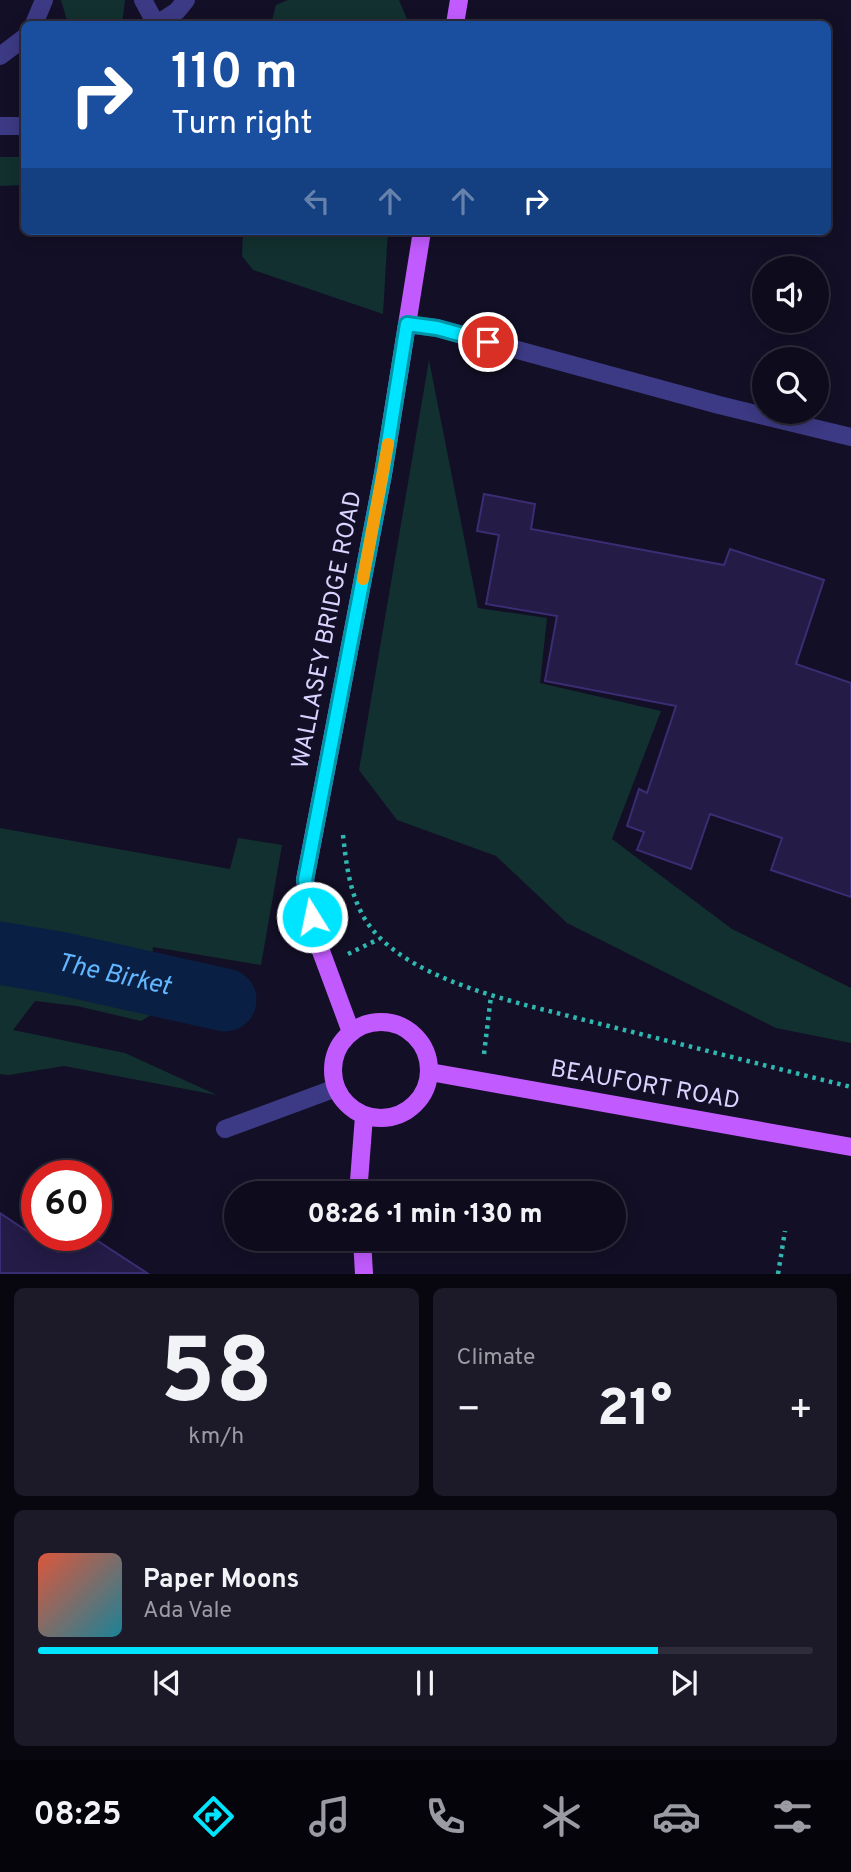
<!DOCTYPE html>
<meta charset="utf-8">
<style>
body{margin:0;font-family:Overpass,sans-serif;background:#1c1929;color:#f1f3f6;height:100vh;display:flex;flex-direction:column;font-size:26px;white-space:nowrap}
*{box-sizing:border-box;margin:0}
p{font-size:23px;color:#9b9ba3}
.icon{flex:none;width:38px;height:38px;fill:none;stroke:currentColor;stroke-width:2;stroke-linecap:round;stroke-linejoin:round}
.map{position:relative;height:1274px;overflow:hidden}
.details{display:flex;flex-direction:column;gap:14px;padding:14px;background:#08060f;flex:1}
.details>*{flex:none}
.hud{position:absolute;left:21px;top:21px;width:810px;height:214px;border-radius:10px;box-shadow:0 4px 18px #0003,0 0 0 2px #2e2b3b;background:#1a4fa0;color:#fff;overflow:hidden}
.buttons{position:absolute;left:752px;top:256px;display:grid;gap:14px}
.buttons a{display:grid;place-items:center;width:77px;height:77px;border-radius:50%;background:#0e0b1c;box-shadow:0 4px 18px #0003,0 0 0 2px #2e2b3b;font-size:35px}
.speed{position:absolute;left:21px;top:1160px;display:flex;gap:14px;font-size:35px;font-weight:700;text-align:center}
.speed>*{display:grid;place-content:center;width:91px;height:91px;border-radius:50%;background:#0e0b1c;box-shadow:0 4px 18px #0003,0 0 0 2px #2e2b3b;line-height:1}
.speed .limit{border:10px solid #d22;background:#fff;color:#111}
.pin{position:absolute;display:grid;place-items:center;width:60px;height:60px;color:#fff;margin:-30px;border:4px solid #fff;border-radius:50%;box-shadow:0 2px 7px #0007}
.me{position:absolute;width:77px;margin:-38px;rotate:350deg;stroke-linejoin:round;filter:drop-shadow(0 0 5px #0008)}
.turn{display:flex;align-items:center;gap:24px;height:147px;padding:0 35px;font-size:32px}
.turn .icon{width:91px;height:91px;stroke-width:2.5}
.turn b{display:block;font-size:49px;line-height:60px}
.lanes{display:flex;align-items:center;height:66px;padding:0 35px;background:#0003;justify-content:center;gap:35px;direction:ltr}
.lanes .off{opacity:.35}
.big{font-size:52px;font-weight:800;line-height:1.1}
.details .widget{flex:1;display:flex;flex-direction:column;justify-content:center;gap:10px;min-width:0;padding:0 24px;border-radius:10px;background:#1c1929}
.details .dial{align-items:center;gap:0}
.dial b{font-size:91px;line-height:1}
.song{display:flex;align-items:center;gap:21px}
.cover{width:84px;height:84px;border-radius:10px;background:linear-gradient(135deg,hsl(10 70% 55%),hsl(190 70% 35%))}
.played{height:7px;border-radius:4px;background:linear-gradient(90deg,#00e5ff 80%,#2e2b3b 80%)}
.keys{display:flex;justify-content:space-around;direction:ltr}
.heat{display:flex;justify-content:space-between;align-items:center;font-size:38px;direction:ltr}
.details .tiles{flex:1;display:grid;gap:14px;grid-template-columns:1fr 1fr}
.widget:last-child{grid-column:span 2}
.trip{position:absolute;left:224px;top:1181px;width:402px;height:70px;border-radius:35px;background:#0e0b1c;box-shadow:0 4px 18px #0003,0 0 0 2px #2e2b3b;font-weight:800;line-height:70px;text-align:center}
.tab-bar{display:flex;height:112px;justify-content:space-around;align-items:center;background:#06040b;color:#9b9ba3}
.tab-bar .icon{width:49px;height:49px}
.tab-bar .current{color:#00e5ff}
.tab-bar b{font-size:32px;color:#f1f3f6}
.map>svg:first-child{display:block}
.green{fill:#12302f}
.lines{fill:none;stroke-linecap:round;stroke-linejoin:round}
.river{stroke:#0a1f44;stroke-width:63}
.building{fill:#241b47;stroke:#3b2d73;stroke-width:2}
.path{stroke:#2fb8b0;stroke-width:4.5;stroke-dasharray:3.5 5;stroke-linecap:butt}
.minor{stroke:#3d3a85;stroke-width:18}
.major{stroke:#c25bff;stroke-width:18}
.route-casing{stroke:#0095a6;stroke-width:18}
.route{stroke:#00e5ff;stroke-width:12}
.slow{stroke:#f59e0b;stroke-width:12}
.labels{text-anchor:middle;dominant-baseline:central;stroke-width:7;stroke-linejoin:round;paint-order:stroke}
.street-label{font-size:24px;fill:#d9d4ff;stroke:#130f26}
.water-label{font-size:26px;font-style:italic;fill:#62b6ff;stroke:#130f26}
</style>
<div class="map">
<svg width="851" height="1274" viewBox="0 0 851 1274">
<rect width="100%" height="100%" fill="#130f26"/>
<path class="green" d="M 61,0 L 125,0 L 122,24 L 68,24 Z
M 288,0 L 399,0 L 409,24 L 271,24 L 276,5 Z
M 0,157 L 24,157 L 24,185 L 0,186 Z
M 243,231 L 388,231 L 383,314 L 253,270 L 242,256 Z
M 429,360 L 478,608 L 547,618 L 540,683 L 661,711 L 612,839 L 732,929 L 851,988 L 851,1043 L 776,1028 L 567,923 L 496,856 L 397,820 L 359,770 Z
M 0,828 L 230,869 L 238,838 L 282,845 L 261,965 L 153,947 L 151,966 L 0,935 Z
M 0,973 L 170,1004 L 141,1021 L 77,1006 L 35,1001 L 13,1030 L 125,1053 L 217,1095 L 64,1066 L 9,1075 L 0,1074 Z"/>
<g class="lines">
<path class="river" id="s1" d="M 0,953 L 59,963 L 225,1000"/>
</g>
<path class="building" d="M 484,494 L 535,504 L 531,529 L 724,565 L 730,549 L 824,580 L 796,664 L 851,683 L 851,897 L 771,870 L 782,838 L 710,814 L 691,869 L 637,850 L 644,832 L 627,826 L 639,789 L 647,793 L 676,706 L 545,681 L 557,616 L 486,604 L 499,535 L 477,531 Z
M 0,1213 L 58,1252 L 68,1236 L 90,1236 L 147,1273 L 0,1273 Z"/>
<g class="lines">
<path class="path" d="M 343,835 C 346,862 349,889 362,914 C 390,967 474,991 529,1006 L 851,1087
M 348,954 L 379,939
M 484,1054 L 491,996
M 778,1274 L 785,1231"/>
<path class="minor" d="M 143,0 L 156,24
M 34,24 L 44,0
M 157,24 L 177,11 L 186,0
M 0,56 L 24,38
M 0,126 L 24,126
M 407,324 L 437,328 L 719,405 L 851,437
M 225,1129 L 336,1088"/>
<path class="major" d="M 455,24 L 459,0
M333 1070a48 48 0 1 1 96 0a48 48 0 1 1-96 0Z
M 351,1032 L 315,935 L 305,880 L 383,474 L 422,231
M 430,1072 L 851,1147
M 358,1194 L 364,1116
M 362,1239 L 364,1274"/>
</g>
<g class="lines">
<g class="route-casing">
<path id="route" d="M 312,917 L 305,880 L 383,474 L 407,324 L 437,328 L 488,342"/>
</g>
<use href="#route" class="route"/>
<path class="slow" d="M 363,579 L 388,444"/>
</g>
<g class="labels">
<g class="street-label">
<text transform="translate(328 630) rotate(-79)">WALLASEY BRIDGE ROAD</text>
<text transform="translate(645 1086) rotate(10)">BEAUFORT ROAD</text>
</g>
<g class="water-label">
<text stroke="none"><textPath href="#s1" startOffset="116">The Birket</textPath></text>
</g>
</g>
</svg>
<div class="buttons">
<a><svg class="icon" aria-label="sound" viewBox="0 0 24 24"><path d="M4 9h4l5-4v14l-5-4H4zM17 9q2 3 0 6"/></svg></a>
<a><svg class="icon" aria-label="search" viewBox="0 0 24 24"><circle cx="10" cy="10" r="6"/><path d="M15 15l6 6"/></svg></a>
</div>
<div class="speed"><div class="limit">60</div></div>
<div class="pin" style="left:488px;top:342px;background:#d93025"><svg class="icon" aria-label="arrive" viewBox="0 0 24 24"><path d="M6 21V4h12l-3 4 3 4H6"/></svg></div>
<svg class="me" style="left:312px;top:917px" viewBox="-20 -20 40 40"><circle r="17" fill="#00e5ff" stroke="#fff" stroke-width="3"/><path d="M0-11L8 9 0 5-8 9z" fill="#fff"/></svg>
<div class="trip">08:26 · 1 min · 130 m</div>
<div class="hud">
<div class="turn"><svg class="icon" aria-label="right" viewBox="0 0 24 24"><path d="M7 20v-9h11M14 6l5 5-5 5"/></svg><div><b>110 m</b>Turn right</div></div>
<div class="lanes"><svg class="icon off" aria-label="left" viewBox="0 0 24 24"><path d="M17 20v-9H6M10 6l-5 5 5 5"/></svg><svg class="icon off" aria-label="ahead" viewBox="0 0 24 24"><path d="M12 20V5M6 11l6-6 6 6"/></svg><svg class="icon off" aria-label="ahead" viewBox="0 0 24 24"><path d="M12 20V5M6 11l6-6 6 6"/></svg><svg class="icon" aria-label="right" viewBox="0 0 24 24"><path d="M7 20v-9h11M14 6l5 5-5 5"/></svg></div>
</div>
</div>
<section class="details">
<div class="tiles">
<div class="widget dial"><b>58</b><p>km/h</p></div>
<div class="widget"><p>Climate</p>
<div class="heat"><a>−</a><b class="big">21°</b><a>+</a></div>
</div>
<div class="widget">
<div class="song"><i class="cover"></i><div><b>Paper Moons</b><p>Ada Vale</p></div></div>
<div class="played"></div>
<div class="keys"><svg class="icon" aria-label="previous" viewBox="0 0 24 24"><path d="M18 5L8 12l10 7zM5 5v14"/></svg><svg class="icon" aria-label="pause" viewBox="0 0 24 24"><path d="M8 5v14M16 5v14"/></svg><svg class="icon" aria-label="next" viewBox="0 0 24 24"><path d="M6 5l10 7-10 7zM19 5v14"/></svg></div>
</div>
</div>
</section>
<nav class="tab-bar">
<b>08:25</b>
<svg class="icon current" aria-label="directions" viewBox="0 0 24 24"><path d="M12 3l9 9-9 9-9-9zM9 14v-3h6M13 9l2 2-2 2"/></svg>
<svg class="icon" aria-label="music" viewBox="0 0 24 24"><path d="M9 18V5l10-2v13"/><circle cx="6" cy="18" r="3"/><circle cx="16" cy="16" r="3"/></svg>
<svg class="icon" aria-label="phone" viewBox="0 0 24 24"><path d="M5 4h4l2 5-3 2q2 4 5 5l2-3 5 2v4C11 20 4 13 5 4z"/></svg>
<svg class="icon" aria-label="climate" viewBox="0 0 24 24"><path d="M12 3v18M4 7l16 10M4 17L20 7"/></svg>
<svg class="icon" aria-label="car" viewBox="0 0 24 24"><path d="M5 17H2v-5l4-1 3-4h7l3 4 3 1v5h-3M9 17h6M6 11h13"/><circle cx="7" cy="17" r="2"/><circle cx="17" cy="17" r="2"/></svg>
<svg class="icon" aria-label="filters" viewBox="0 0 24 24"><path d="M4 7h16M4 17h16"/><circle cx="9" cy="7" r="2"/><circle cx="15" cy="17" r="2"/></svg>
</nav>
